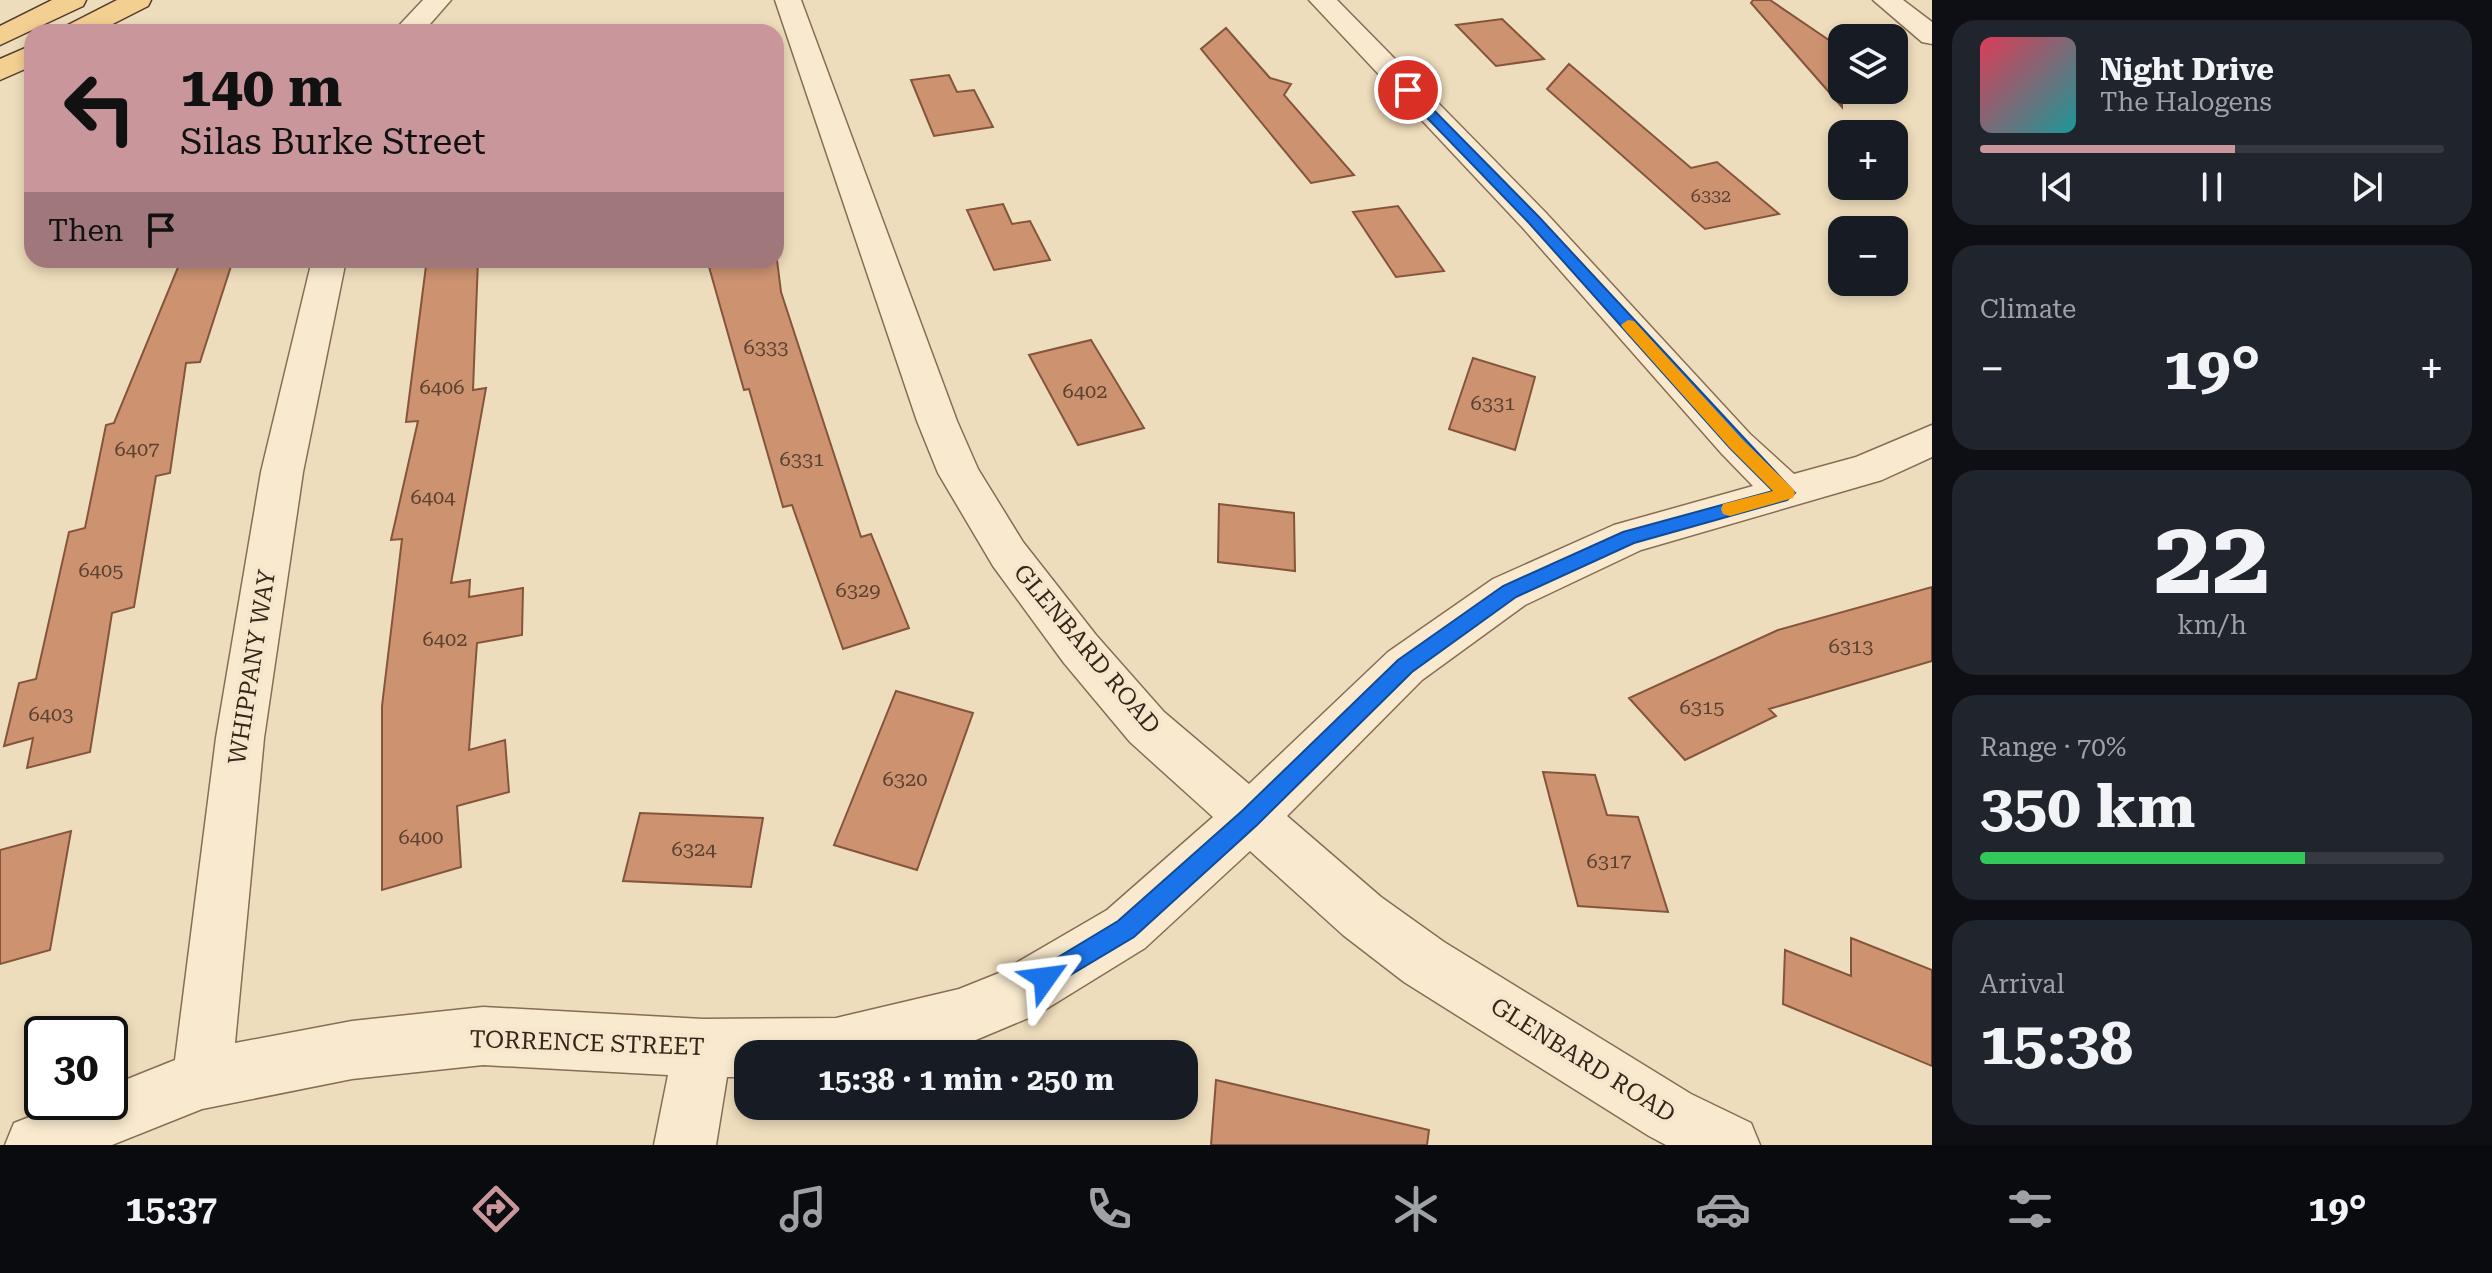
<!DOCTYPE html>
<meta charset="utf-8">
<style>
body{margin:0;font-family:"Roboto Serif",serif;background:#20242c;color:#f1f3f6;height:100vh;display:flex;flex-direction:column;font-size:30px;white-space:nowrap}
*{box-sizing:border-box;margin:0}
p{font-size:26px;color:#9ea1a6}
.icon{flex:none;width:44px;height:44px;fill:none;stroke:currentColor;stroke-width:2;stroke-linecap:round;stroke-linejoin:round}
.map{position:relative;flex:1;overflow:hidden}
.drawer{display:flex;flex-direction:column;gap:20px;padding:20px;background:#0d0f14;width:560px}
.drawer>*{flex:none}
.guide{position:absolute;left:24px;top:24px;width:760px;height:244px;border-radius:24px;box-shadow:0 4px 12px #0003;background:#c8969b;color:#111;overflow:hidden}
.fabs{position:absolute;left:1828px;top:24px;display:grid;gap:16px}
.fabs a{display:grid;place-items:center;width:80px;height:80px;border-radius:16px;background:#171b24;box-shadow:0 4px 12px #0003;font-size:40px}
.speed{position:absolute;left:24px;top:1016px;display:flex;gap:16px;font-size:40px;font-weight:700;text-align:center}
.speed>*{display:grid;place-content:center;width:104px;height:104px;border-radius:50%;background:#171b24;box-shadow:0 4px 12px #0003;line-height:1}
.speed .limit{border:4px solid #111;border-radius:12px;background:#fff;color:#111}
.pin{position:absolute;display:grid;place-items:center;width:68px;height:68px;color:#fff;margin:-34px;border:4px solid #fff;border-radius:50%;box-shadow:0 2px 8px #0007}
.me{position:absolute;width:88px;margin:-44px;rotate:59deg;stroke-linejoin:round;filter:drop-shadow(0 0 6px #0008)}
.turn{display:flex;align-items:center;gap:28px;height:168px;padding:0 24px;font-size:36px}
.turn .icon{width:104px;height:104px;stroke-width:2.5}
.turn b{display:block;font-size:56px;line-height:68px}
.then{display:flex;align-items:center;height:76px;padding:0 24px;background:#0003;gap:16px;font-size:30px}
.big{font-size:60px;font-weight:700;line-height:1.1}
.drawer .tile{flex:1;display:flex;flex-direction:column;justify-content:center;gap:12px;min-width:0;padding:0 28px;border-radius:24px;background:#20242c}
.drawer .dial{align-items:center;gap:0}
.dial b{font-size:104px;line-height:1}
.song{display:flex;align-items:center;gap:24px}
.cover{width:96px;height:96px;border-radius:12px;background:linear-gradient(135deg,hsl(350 70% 55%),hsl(180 70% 35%))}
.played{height:8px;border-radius:4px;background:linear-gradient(90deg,#c8969b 55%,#363941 55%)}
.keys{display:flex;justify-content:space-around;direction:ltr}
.heat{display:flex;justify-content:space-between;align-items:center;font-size:44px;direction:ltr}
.charge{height:12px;border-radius:6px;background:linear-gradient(90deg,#34c759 70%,#363941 0)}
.trip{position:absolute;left:734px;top:1040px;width:464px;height:80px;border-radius:24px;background:#171b24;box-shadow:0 4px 12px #0003;font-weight:700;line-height:80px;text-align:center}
.tabs{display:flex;height:128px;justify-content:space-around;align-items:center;background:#090b0e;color:#9ea1a6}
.tabs .icon{width:56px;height:56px}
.tabs .selected{color:#c8969b}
.tabs b{font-size:36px;color:#f1f3f6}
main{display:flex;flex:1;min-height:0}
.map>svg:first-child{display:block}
.building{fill:#cd9371;stroke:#85553b;stroke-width:2}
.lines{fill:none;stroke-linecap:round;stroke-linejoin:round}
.minor-casing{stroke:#866d56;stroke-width:3}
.primary-casing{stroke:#533b2a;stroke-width:3}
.minor{fill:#f9eacf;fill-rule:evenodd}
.primary{fill:#f3d092;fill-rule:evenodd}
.route{fill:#1a73e8;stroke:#114b97;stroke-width:2}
.slow{fill:#f59e0b}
.labels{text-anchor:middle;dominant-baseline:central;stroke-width:8;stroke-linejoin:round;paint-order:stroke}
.far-number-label{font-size:18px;fill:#5b4130}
.number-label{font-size:20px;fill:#5b4130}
.street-label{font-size:24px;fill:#35261b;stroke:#f6e7cc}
</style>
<main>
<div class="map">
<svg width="1932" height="1145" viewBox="0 0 1932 1145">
<rect width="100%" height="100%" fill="#eeddbc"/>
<path class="building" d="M 1753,0 L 1770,0 L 1842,49 L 1842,107 L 1751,3 Z
M 1502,19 L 1544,59 L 1496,66 L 1456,25 Z
M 1226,28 L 1270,78 L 1291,84 L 1284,95 L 1354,175 L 1311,183 L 1201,49 Z
M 1569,64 L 1691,168 L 1717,162 L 1779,214 L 1705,229 L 1547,89 Z
M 949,75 L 957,92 L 974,90 L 993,127 L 934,136 L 911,80 Z
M 1003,204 L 1012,224 L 1030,221 L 1050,260 L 994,270 L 967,210 Z
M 1398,206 L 1444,271 L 1396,277 L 1353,212 Z
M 181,260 L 233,260 L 200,362 L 186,363 L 170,473 L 156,476 L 134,607 L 112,613 L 90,752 L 27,768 L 33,738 L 4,746 L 19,683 L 36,679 L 69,532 L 85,528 L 106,425 L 114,423 Z
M 466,260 L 478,260 L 473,390 L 486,388 L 451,583 L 470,580 L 469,597 L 523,588 L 522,635 L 477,643 L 469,750 L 505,740 L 509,792 L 457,806 L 461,867 L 382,890 L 382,706 L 402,539 L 391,540 L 418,421 L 406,422 L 426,266 Z
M 707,260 L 777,260 L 781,292 L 861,537 L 871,534 L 909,628 L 843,649 L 792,505 L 783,507 L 749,389 L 744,390 Z
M 1091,340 L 1144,428 L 1078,445 L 1029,355 Z
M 1473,358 L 1535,377 L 1515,450 L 1449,429 Z
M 1219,504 L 1294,513 L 1295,571 L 1218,562 Z
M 1932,587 L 1932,661 L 1769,709 L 1776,716 L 1685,760 L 1629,698 L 1778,630 Z
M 896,691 L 973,713 L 917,870 L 834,845 Z
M 1543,772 L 1595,775 L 1607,815 L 1638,817 L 1668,912 L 1578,906 Z
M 640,813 L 763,818 L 751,887 L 623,881 Z
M 71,831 L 50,950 L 0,964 L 0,850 Z
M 1851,938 L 1932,970 L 1932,1066 L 1783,1004 L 1785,950 L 1851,976 Z
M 1216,1080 L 1429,1130 L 1427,1145 L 1211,1145 Z"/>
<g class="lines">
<g class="minor-casing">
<path id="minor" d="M 423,0 L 451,0 L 423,32 L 393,32 Z
M 775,0 L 801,0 L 957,421 L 978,469 L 1023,542 L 1096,635 L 1164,712 L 1249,784 L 1388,652 L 1493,579 L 1614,525 L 1753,486 L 1722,454 L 1522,227 L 1309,0 L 1337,0 L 1546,213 L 1750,434 L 1794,474 L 1856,457 L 1932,425 L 1932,457 L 1882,480 L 1641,550 L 1525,605 L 1422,680 L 1287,816 L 1381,897 L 1444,942 L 1691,1094 L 1751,1123 L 1760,1145 L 1666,1145 L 1649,1136 L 1404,982 L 1343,935 L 1250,851 L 1145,948 L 1038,1014 L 959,1047 L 928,1054 L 748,1054 L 748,1077 L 727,1077 L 716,1145 L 654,1145 L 668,1075 L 483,1065 L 352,1079 L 202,1109 L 112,1145 L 5,1145 L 14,1123 L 68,1102 L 110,1102 L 110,1086 L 175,1060 L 216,738 L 261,472 L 312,260 L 346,260 L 303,472 L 264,738 L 235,1043 L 352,1021 L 483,1007 L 703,1019 L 836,1018 L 959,989 L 999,973 L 1107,910 L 1213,817 L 1130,742 L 1064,663 L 993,566 L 938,473 L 917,421 Z
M 1873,0 L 1903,0 L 1932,22 L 1932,44 L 1922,42 Z"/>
</g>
<g class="primary-casing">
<path id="primary" d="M 52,0 L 86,0 L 83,6 L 0,45 L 0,26 Z
M 117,0 L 151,0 L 148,6 L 97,32 L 62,32 L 66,26 Z
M 32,45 L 32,66 L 0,80 L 0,59 Z"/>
</g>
<use href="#minor" class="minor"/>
<use href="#primary" class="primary"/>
</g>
<path class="route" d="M 1403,88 L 1412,88 L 1539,217 L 1795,493 L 1787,500 L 1634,543 L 1516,597 L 1412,672 L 1257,825 L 1134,937 L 1045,990 L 1037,986 L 1033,978 L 1037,970 L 1118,921 L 1242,811 L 1398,660 L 1503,586 L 1623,532 L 1773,491 L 1730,448 L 1529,223 L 1403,93 Z"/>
<path class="slow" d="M 1628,320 L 1634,321 L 1742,439 L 1793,489 L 1795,493 L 1793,498 L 1730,516 L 1723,514 L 1721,509 L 1723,504 L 1773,491 L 1730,448 L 1623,328 L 1621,325 Z"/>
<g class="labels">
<g class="far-number-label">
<text x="1711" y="195">6332</text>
</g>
<g class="number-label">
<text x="766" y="347">6333</text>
<text x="442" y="387">6406</text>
<text x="1085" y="391">6402</text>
<text x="1493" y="403">6331</text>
<text x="137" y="449">6407</text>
<text x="802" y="459">6331</text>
<text x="433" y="497">6404</text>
<text x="101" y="570">6405</text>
<text x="858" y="590">6329</text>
<text x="445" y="639">6402</text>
<text x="1851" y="646">6313</text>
<text x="1702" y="707">6315</text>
<text x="51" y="714">6403</text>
<text x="905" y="779">6320</text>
<text x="421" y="837">6400</text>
<text x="694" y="849">6324</text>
<text x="1609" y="861">6317</text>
</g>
<g class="street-label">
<text transform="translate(1087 649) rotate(50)">GLENBARD ROAD</text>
<text transform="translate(252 667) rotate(-81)">WHIPPANY WAY</text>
<text transform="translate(587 1043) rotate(2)">TORRENCE STREET</text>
<text transform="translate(1583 1060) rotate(32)">GLENBARD ROAD</text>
</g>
</g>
</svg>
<div class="fabs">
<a><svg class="icon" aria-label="layers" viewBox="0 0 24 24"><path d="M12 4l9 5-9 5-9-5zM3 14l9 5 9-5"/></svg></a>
<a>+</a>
<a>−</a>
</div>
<div class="speed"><div class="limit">30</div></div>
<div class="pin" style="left:1408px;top:90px;background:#d93025"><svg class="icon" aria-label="arrive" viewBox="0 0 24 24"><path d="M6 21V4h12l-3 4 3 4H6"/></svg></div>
<svg class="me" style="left:1045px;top:978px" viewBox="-20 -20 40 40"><path d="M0-17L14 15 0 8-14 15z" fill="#1a73e8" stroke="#fff" stroke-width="4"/></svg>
<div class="trip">15:38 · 1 min · 250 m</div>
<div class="guide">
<div class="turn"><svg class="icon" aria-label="left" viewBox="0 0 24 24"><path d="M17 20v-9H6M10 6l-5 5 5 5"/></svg><div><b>140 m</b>Silas Burke Street</div></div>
<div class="then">Then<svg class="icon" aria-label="arrive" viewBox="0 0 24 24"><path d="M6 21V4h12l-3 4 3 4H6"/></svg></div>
</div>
</div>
<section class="drawer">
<div class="tile">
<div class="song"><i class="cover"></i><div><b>Night Drive</b><p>The Halogens</p></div></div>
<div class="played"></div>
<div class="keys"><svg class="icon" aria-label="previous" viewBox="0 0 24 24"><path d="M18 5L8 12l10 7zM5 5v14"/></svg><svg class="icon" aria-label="pause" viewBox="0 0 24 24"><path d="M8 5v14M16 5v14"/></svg><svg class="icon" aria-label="next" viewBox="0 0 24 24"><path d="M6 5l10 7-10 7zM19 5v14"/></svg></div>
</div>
<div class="tile"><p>Climate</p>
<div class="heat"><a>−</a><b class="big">19°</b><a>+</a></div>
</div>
<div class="tile dial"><b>22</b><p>km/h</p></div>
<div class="tile"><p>Range · 70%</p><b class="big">350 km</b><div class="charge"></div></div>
<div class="tile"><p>Arrival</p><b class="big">15:38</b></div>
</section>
</main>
<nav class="tabs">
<b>15:37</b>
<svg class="icon selected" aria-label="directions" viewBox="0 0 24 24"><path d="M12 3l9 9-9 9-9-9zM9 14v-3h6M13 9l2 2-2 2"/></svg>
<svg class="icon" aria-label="music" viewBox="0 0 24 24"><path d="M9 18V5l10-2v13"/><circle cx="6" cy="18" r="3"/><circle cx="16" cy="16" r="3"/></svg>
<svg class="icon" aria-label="phone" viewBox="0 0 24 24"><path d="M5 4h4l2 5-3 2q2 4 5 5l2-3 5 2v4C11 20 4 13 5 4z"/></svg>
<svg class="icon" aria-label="climate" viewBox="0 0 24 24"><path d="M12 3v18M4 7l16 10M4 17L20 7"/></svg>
<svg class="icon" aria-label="car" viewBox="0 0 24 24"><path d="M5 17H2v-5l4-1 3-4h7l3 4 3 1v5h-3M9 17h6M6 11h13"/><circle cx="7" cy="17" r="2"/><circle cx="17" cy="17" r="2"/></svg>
<svg class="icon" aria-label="filters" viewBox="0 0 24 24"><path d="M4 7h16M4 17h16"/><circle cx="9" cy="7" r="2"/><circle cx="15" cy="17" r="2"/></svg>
<b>19°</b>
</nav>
